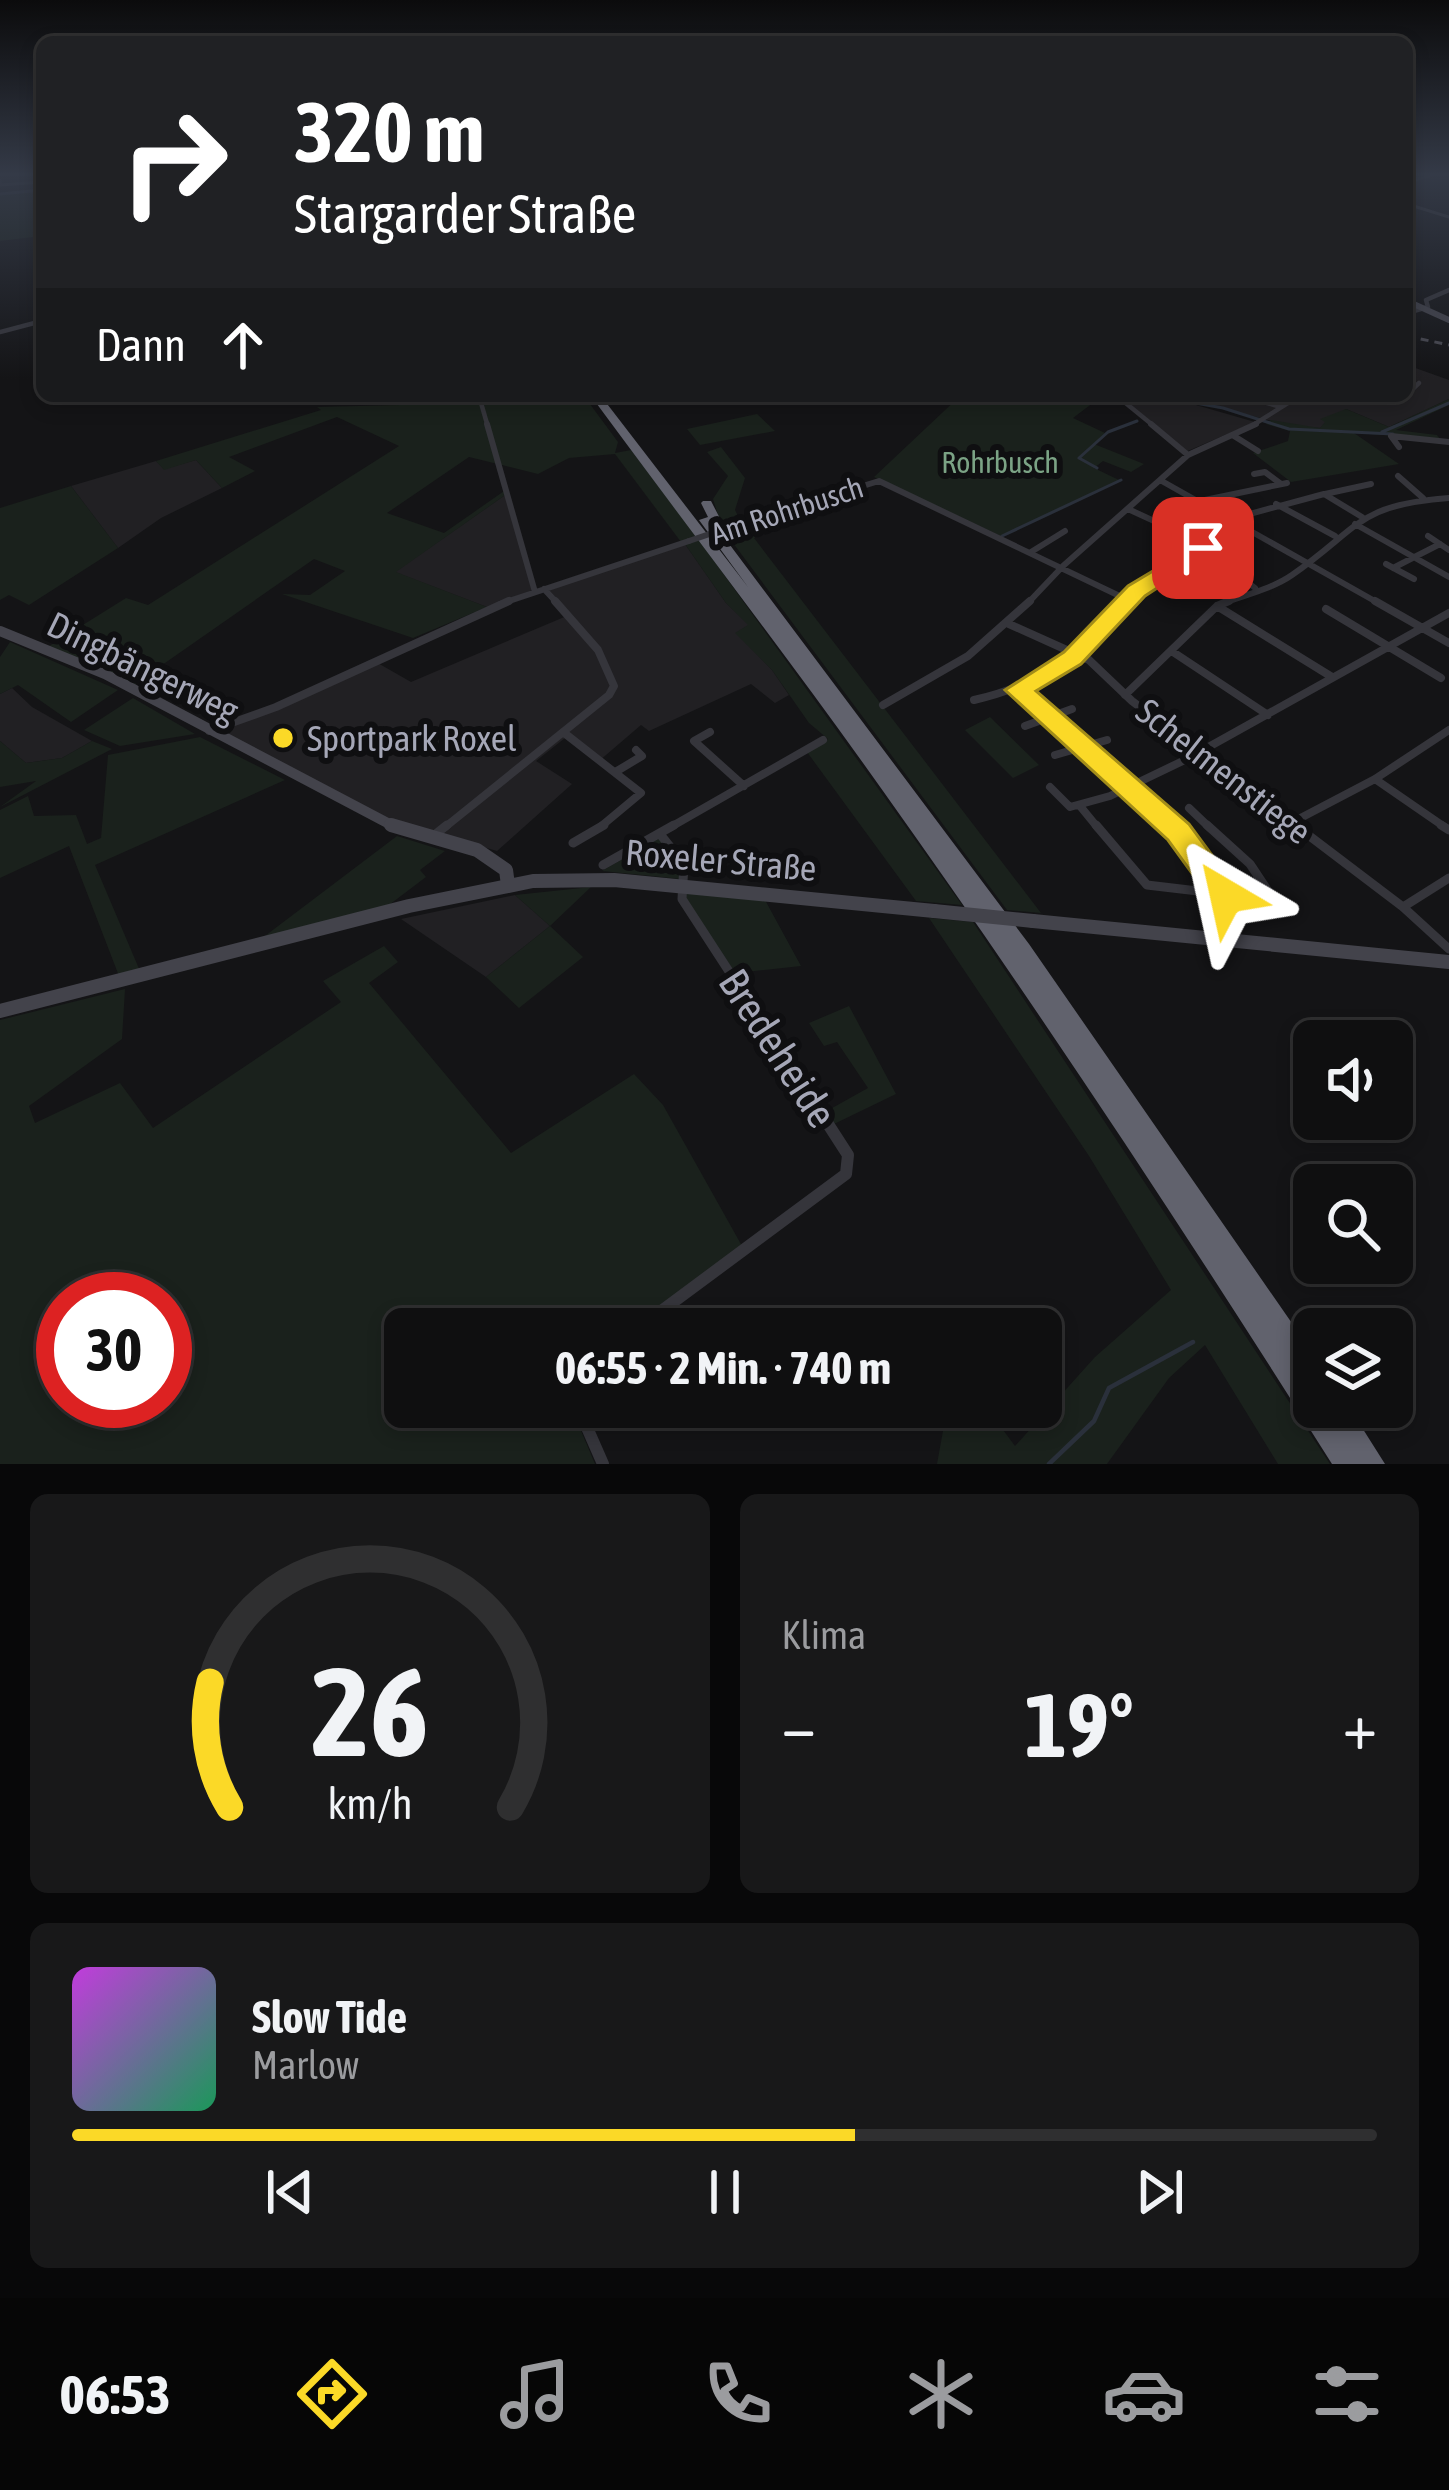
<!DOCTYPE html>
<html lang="de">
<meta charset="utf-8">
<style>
body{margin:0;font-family:"Asap Condensed",sans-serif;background:#181819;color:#f1f3f6;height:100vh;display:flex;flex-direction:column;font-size:45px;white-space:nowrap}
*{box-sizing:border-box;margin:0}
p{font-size:39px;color:#9b9c9f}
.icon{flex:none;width:66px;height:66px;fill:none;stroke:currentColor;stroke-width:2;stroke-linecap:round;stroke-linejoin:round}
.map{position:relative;height:1464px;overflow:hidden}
.details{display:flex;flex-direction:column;gap:30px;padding:30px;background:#080809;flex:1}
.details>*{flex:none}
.guide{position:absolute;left:36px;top:36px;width:1377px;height:366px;border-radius:18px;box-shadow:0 6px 18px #0003,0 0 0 3px #2f2f30;background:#202124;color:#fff;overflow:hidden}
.controls{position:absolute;left:1293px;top:1020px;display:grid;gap:24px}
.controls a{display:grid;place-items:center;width:120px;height:120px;border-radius:18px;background:#0f0f10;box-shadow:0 6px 18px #0003,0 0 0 3px #2f2f30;font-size:60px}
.speed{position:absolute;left:36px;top:1272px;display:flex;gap:24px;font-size:60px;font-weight:700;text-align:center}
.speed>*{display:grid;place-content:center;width:156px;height:156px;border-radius:50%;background:#0f0f10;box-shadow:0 6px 18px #0003,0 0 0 3px #2f2f30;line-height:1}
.speed .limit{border:18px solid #d22;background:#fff;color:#111}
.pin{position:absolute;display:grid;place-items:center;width:102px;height:102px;color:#fff;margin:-51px;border-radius:24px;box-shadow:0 6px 18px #0006}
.me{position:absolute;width:132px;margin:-66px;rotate:324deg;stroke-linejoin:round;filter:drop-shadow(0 0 9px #0008)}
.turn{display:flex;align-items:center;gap:42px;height:252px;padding:0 60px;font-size:54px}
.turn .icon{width:156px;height:156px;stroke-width:2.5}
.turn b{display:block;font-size:84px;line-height:102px}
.then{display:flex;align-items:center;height:114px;padding:0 60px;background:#0003;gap:24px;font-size:45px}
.big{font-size:90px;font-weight:700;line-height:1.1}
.details .tile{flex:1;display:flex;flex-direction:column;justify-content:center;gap:18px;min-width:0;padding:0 42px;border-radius:18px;background:#181819}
.details .dial{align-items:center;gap:0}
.dial svg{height:312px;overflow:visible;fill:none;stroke:#2f2f30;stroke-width:7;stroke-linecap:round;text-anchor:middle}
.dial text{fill:#f1f3f6;stroke:none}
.song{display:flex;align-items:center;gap:36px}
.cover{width:144px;height:144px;border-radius:18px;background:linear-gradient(135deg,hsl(290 70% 55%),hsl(150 70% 35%))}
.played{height:12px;border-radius:6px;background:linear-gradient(90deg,#fbd927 60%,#2f2f30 60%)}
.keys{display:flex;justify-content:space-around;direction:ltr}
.heat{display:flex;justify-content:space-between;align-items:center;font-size:66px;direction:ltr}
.details .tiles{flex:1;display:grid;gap:30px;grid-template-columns:1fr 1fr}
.tile:last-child{grid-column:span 2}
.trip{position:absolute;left:384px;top:1308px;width:678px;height:120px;border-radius:18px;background:#0f0f10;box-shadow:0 6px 18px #0003,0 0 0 3px #2f2f30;font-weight:700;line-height:120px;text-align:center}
.tabs{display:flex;height:192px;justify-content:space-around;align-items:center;background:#060606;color:#9b9c9f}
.tabs .icon{width:84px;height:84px}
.tabs .on{color:#fbd927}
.tabs b{font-size:54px;color:#f1f3f6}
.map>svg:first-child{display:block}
.built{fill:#212023}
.green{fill:#1a211c;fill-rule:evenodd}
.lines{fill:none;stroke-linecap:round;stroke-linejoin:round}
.stream-far1{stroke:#2a303b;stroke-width:3}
.stream{stroke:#2a303b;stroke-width:4.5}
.minor-far5{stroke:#35353b;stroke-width:3}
.minor-far4{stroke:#35353b;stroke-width:4.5}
.minor-far3{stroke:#35353b;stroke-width:6}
.minor-far2{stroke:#35353b;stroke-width:8}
.minor-far1{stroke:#35353b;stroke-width:9}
.minor{stroke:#35353b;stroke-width:12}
.secondary-far2{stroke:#43434b;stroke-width:6}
.secondary-far1{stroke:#43434b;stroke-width:10}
.secondary{stroke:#43434b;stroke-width:14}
.motorway{fill:#61626d;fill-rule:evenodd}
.rail{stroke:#484850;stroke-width:3;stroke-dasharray:8 6;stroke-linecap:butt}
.minor-bridge{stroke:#35353b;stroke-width:6}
.secondary-bridge{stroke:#43434b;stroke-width:14}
.route{fill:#fbd927;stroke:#a38d19;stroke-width:3}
.poi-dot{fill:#fbd927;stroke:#0f0f11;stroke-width:4.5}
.labels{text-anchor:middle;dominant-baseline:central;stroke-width:12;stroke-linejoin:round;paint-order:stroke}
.far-park-label{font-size:30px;fill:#7ba385;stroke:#0f0f11}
.far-street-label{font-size:30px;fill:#a5a7b7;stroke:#0f0f11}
.street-label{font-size:36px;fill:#a5a7b7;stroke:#0f0f11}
.poi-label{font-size:36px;fill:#a5a7b7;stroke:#0f0f11;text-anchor:start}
.near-street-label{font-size:42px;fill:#a5a7b7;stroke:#0f0f11}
</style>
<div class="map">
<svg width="1449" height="1464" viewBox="0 0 1449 1464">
<rect width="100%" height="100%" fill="#141416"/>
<path class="built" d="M 1407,365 L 1449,380 L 1449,399 L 1389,427 L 1346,409 L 1320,428 L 1291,426 L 1175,396 L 1407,396 Z
M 1119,396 L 1196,405 L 1255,422 L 1183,453 Z
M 196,460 L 222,488 L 161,518 L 118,548 L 71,486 L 156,461 L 164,469 Z
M 508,493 L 533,590 L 487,607 L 395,572 Z
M 685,544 L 726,603 L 749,625 L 736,633 L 772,670 L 789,695 L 775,703 L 751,684 L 649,731 L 641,725 L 599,761 L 565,738 L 536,761 L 572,784 L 497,851 L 436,833 L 417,833 L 214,732 L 376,662 L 411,682 L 569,615 L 547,589 Z
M 12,688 L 32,707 L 92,741 L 62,758 L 26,763 L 0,741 L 0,694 Z
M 515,895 L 550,926 L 486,977 L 401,919 Z"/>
<path class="green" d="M 42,191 L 42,236 L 0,241 L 0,195 Z
M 483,396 L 584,396 L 618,442 L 615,453 L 631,450 L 697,537 L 681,542 L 615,454 L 569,458 L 538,474 L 469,457 L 387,513 L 444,533 L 507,489 L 508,493 L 396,572 L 487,607 L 413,638 L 282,594 L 310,595 L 345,571 L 314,559 L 132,686 L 46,648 L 126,598 L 148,605 L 399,446 L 337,417 L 229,457 L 255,471 L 222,488 L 196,460 L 164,470 L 156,461 L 321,410 L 317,407 L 481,403 Z
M 960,396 L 1102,396 L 1073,418 L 1105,433 L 1094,444 L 1144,464 L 1131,472 L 1103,461 L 1094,468 L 1119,480 L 1001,536 L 874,477 Z
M 1449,399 L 1449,405 L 1396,430 L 1437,435 L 1440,439 L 1354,433 L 1399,464 L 1291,482 L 1253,453 L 1288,441 L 1290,431 L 1266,424 L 1271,420 L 1320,428 L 1325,422 L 1320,419 L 1346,409 L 1389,427 Z
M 757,414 L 775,431 L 700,445 L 687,429 Z
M 721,447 L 745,478 L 735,510 L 741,522 L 722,528 L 713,499 L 728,476 L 707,452 Z
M 71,486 L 118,548 L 29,605 L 9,595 L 0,600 L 0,508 Z
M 787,511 L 794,516 L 754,538 L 1041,913 L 1007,910 L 724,531 Z
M 699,540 L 962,905 L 916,901 L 807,752 L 828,739 L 809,723 L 772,670 L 735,633 L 748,625 L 726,603 L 685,544 Z
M 10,642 L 118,690 L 71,722 L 18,685 L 0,694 L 0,657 Z
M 133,698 L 195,734 L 120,746 L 84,730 Z
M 990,717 L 1039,765 L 1013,778 L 965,730 Z
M 200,737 L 285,780 L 95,865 L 140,971 L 119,976 L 69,846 L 0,878 L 0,810 L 28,796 L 34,816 L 76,815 L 87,844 L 101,838 L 108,755 Z
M 0,741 L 26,763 L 62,758 L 92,741 L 112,749 L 0,807 L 36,781 L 0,787 Z
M 397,836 L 445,851 L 420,870 L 426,877 L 385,908 L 257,942 Z
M 659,838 L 679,863 L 681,879 L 602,871 Z
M 591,887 L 550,926 L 583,957 L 519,1008 L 486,977 L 550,926 L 515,895 Z
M 681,892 L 765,900 L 801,966 L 735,973 Z
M 929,918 L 973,922 L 1330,1464 L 1278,1464 L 1205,1345 L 1169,1378 L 1107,1464 L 937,1464 L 945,1420 L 958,1407 L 986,1407 L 1015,1446 L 1095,1357 L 1171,1290 L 1089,1156 Z
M 384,946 L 398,962 L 369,983 L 511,1153 L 634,1074 L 663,1105 L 742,1246 L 630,1329 L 405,1329 L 405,1407 L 571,1407 L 595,1464 L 0,1464 L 0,1020 L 125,989 L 122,1039 L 29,1106 L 35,1123 L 120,1083 L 153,1128 L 341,1002 L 323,981 ZM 63,1299 L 165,1299 L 165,1401 L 63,1401 Z
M 849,1006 L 896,1094 L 834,1124 L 825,1112 L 868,1088 L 837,1042 L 824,1046 L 809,1023 Z"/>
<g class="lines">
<path class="stream-far1" d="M 0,194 L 42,190
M 1157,396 L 1223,408 L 1289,429 L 1393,434
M 1382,432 L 1449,403
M 1097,468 L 1079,458 L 1108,432 L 1137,421
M 1002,536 L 1121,480"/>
<path class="stream" d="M 1049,1464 L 1094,1421 L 1109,1388 L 1193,1342"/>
<path class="minor-far5" d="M 0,180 L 0,185 L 42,182
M 1407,182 L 1436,174
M 1407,204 L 1449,217"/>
<path class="minor-far4" d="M 1407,313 L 1428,307 L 1426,300 L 1449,290
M 0,332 L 42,321
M 479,396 L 488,427
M 1117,396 L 1155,427
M 1242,396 L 1281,407
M 1400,401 L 1419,383
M 1250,427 L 1299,396"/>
<path class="minor-far3" d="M 487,424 L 535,592
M 1151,424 L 1188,455
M 1234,436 L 1258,451
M 1399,447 L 1391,436 L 1449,442
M 1254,474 L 1265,472 L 1281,484
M 1398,476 L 1423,498
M 1160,480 L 1380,604
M 1325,494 L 1371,484
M 1200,501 L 1287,483
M 1276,504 L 1335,536
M 1128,509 L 1191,538 L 1255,588
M 1355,524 L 1449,577
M 733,526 L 879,481 L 1128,600
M 1428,536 L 1449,550
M 1191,538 L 1231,519 L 1324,494 L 1362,517
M 1031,552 L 1065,531
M 1386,564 L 1414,579
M 1393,568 L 1440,544
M 544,589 L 558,604
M 500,604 L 689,541
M 1027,604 L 1063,566 L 1188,455 L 1256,424
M 1124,604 L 1203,548
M 1221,604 C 1244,595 1272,589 1292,575 C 1361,527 1356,505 1449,498"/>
<path class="minor-far2" d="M 1375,601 L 1449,643
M 1217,606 L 1332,677
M 1326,609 L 1441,678
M 1009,624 L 1089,660 L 1132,701 L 1299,828
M 1173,652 L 1268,715
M 1018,690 L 1173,828
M 1125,695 L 1217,606 L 1229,601
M 974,700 C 1046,684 1077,653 1127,601
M 883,705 L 968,656 L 1030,601
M 1025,726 L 1072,709
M 209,731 L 276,707 L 509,601
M 563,732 L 641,793 L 599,828
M 710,732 L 694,741 L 744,786
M 1055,755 L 1107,740
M 617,771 L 642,756 L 636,750
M 1375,779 L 1446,828
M 1050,787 L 1070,807 L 1110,796 L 1187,759 L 1449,613
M 1080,806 L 1098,828
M 1189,808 L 1210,828
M 1291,823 L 1375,779 L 1449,730
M 444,828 L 609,695 L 614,686 L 598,650 L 555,601
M 669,828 L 823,740"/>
<path class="minor-far1" d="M 1096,825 L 1147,885 L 1274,900 L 1250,864 L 1207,825
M 1170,825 L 1225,894
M 1295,825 L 1403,907 L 1449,949
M 1441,825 L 1449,830
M 660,834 L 684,864 L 682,899 L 819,1110
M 432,837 L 447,825
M 573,843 L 604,825
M 603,865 L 674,825
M 1403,907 L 1449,878"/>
<path class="minor" d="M 637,1329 L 846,1174 L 848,1155 L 817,1107
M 578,1407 L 603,1464"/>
<path class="secondary-far2" d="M 1407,301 L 1449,320"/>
<path class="secondary-far1" d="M 0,631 L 105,674 L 397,828"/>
<path class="secondary" d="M 391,825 L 477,850 L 506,870 L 508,885
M 1033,921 L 1449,962
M 0,1011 L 409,906 L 533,881 L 614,880 L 934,911"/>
<path class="motorway" d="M 591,396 L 601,396 L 748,587 L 699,520 L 708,517 L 701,503 L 703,501 L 711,501 L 726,530 L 721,533 L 1029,944 L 1314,1355 L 1314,1407 L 1349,1407 L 1385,1464 L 1332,1464 C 1188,1236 1040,1011 883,791 C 788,657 688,528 591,396 Z"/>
<path class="rail" d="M 1407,336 L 1449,345"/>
<path class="minor-bridge" d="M 689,541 L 733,526"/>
<path class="secondary-bridge" d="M 934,911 L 1033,921"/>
</g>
<linearGradient id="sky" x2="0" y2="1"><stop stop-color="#0b0b0c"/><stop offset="0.46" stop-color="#343a47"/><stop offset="1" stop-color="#343a47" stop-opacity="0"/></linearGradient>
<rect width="1449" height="379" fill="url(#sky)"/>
<path class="route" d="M 1203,541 L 1211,543 L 1211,553 L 1145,596 L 1081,664 L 1036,691 L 1189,824 L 1242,896 L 1238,905 L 1226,909 L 1215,905 L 1168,840 L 1005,690 L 1064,652 L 1128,586 Z"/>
<circle class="poi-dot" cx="283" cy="738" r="12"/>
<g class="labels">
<g class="far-park-label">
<text x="1000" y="462">Rohrbusch</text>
</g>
<g class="far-street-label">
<text transform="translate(787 510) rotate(-18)">Am Rohrbusch</text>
</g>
<g class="street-label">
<text transform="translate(143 667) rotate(26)">Dingbängerweg</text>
<text transform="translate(1224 771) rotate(38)">Schelmenstiege</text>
<text transform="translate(721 860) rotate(5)">Roxeler Straße</text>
</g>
<g class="poi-label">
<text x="307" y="738">Sportpark Roxel</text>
</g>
<g class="near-street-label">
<text transform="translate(778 1048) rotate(57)">Bredeheide</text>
</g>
</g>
</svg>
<div class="controls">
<a><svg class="icon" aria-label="sound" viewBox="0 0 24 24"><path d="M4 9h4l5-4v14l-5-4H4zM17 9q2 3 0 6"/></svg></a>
<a><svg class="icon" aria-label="search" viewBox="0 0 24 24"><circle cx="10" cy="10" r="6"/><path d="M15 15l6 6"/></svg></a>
<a><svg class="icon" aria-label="layers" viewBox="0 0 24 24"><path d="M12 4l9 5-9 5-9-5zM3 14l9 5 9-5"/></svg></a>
</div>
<div class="speed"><div class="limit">30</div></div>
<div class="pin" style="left:1203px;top:548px;background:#d93025"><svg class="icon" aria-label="arrive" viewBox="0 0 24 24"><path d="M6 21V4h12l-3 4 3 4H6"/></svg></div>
<svg class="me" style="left:1226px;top:896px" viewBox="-20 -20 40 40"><path d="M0-17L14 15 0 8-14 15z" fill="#fbd927" stroke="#fff" stroke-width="4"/></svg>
<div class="trip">06:55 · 2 Min. · 740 m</div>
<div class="guide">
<div class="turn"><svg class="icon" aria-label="right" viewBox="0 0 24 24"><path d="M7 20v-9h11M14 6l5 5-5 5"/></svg><div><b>320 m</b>Stargarder Straße</div></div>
<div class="then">Dann<svg class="icon" aria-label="ahead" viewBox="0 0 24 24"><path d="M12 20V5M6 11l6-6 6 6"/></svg></div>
</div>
</div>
<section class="details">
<div class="tiles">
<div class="tile dial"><svg viewBox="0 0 100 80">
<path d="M14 69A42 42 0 1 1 86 69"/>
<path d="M14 69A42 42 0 0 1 9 37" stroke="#fbd927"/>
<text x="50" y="56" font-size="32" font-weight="700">26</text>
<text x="50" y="72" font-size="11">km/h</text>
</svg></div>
<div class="tile"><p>Klima</p>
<div class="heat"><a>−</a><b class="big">19°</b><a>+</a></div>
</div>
<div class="tile">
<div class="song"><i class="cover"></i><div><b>Slow Tide</b><p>Marlow</p></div></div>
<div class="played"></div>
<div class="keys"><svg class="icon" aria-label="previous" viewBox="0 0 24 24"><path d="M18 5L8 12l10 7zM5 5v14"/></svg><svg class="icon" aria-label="pause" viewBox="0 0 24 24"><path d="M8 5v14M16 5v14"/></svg><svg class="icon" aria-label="next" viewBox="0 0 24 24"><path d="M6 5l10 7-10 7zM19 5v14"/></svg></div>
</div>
</div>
</section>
<nav class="tabs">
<b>06:53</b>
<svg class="icon on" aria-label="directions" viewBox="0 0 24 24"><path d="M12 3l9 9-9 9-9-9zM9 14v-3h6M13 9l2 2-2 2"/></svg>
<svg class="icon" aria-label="music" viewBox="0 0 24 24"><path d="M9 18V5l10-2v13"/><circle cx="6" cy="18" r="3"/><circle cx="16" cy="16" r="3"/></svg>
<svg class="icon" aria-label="phone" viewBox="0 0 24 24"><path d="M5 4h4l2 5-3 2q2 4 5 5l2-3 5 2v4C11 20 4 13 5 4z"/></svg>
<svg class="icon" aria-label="climate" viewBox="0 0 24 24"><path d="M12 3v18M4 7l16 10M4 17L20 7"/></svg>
<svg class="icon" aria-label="car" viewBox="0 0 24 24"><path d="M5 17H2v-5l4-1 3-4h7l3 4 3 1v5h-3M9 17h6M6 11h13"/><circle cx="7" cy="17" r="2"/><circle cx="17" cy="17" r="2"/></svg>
<svg class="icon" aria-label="filters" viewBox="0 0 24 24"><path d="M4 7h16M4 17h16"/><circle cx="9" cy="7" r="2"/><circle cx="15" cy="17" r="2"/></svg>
</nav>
